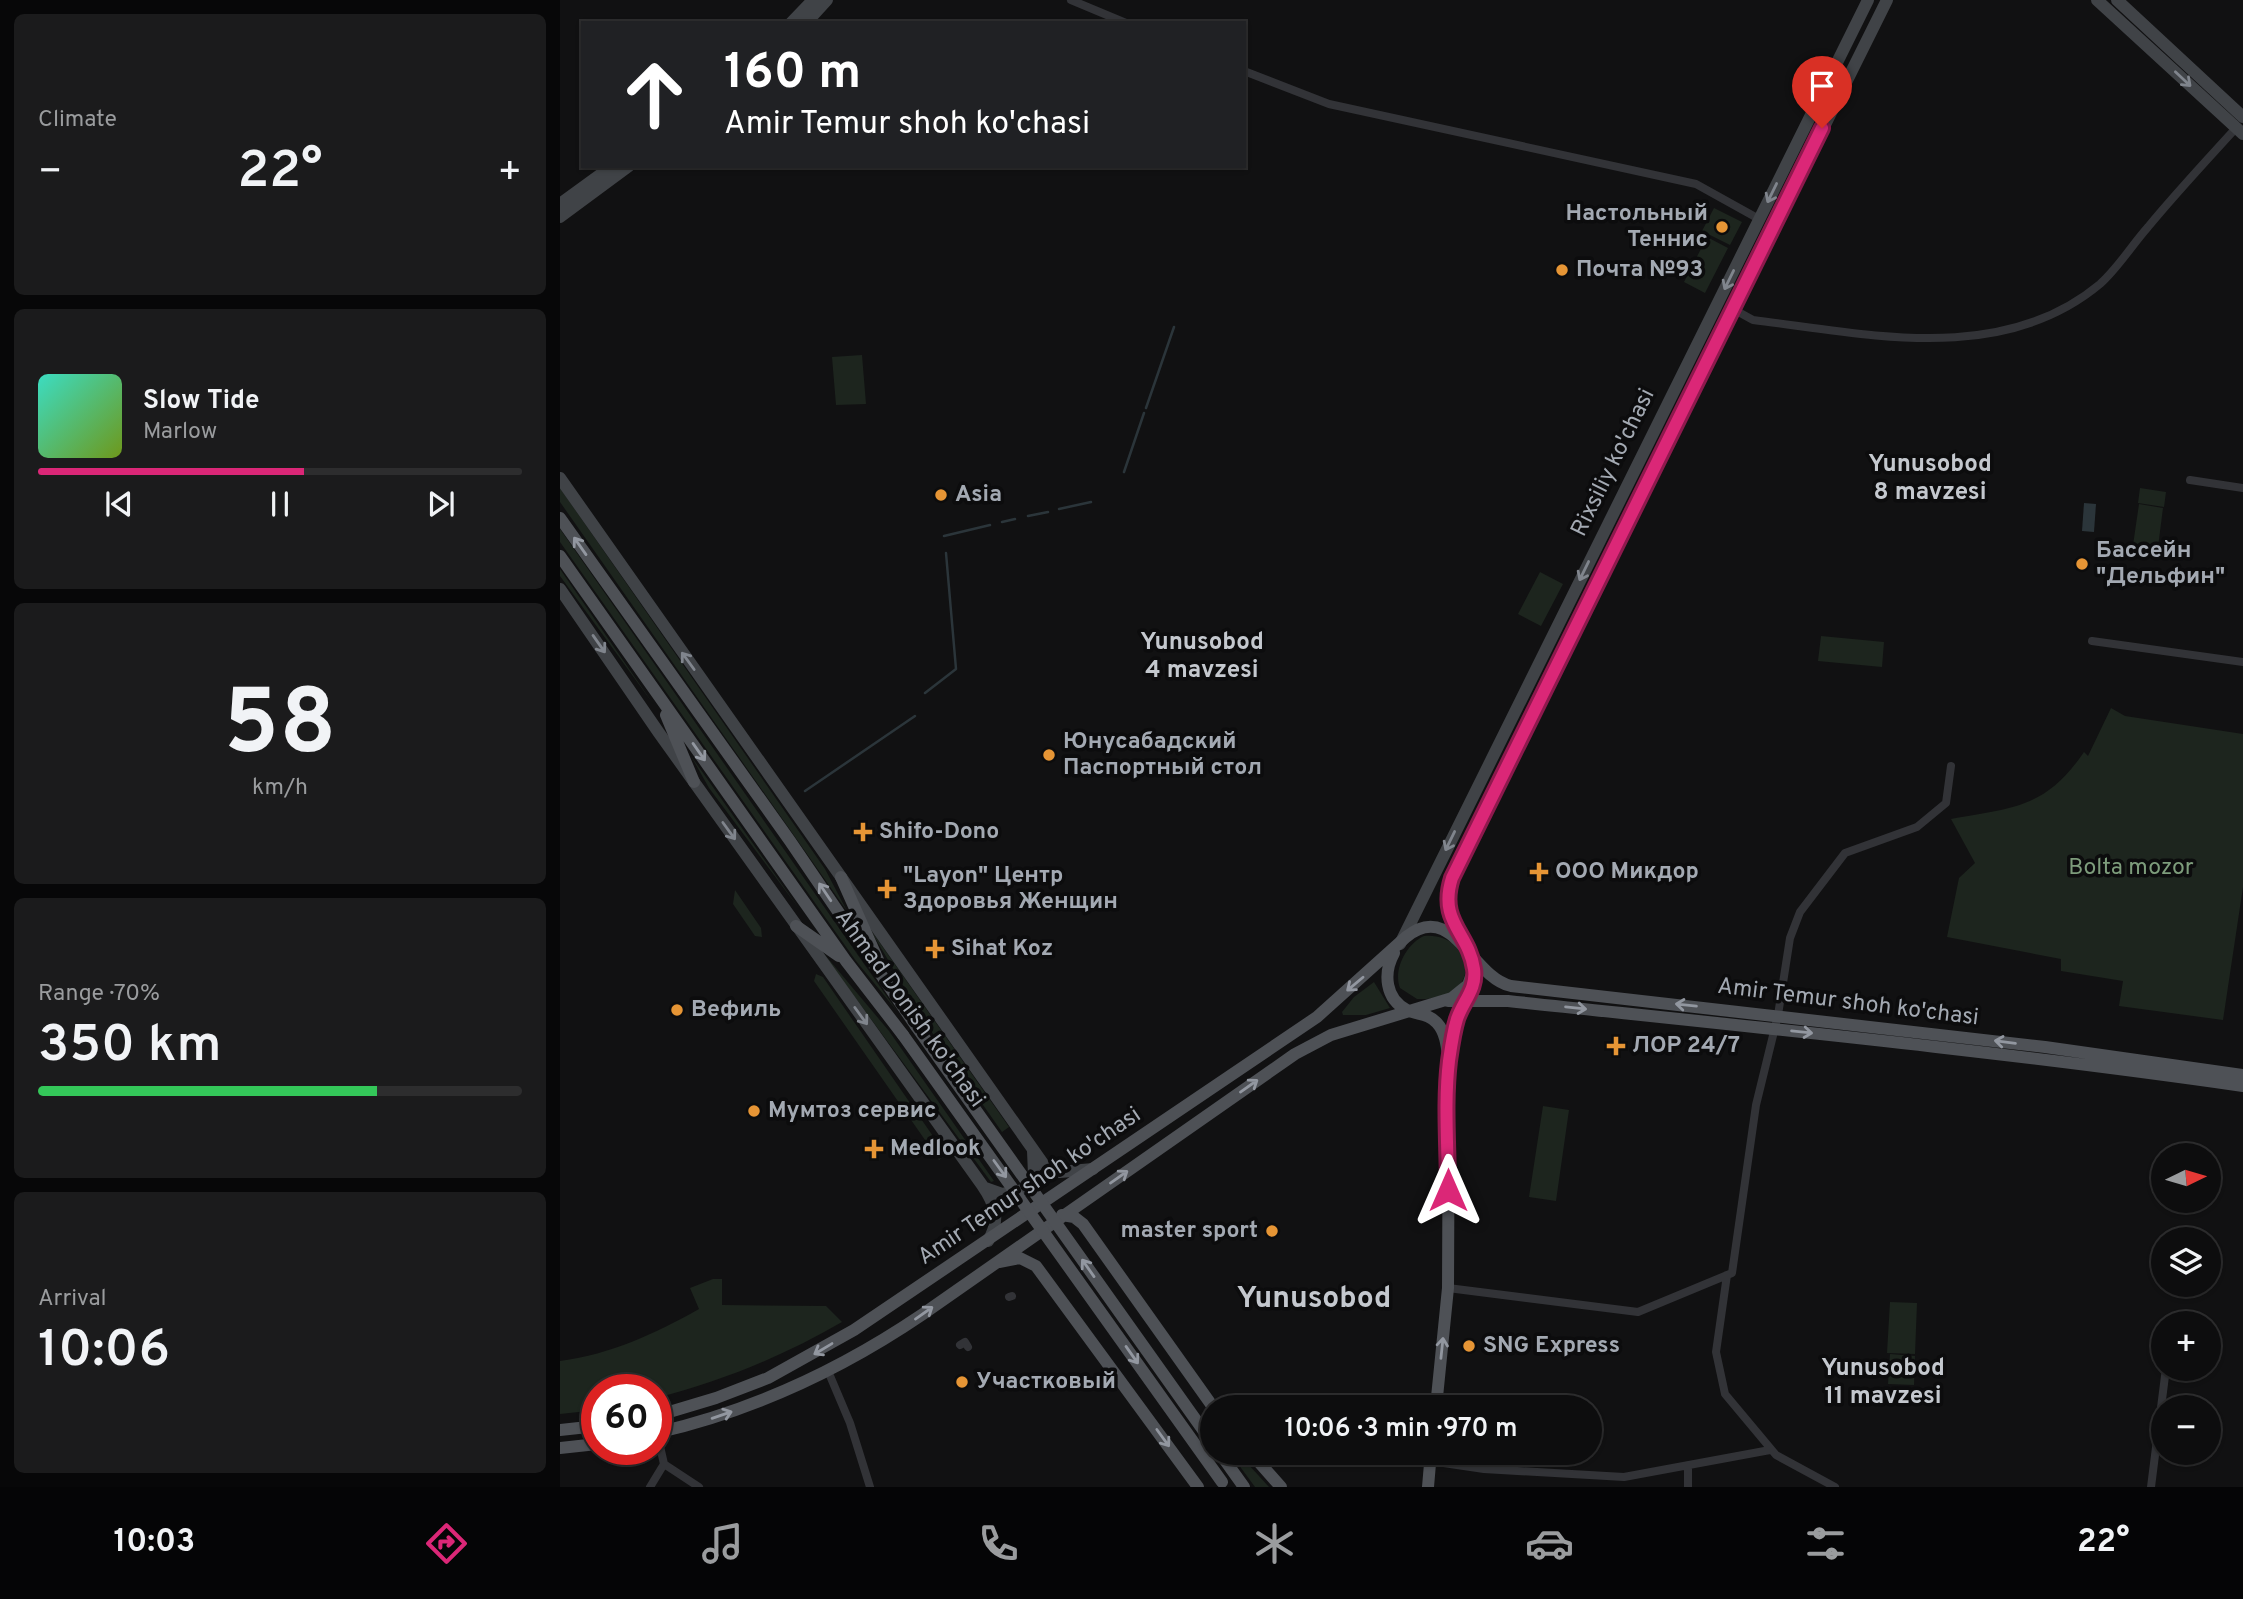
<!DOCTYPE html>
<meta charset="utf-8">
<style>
body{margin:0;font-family:Overpass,sans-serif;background:#1b1b1c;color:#f1f3f6;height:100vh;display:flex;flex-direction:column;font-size:26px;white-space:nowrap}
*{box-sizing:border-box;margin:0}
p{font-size:23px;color:#9a9c9e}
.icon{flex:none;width:38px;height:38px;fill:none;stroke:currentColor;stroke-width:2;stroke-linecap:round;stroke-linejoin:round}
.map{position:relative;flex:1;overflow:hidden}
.drawer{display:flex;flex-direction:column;gap:14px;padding:14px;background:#070708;width:560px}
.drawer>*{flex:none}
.hud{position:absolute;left:21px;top:21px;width:665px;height:147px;border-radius:0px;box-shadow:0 2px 5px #0004,0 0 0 2px #2d2d2e;background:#202124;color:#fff;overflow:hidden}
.needle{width:46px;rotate:85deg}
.controls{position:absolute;left:1591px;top:1143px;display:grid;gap:14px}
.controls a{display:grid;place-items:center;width:70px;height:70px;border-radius:50%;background:#0d0d0e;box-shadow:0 2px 5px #0004,0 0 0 2px #2d2d2e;font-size:35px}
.speed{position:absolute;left:21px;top:1374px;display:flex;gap:14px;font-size:35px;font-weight:700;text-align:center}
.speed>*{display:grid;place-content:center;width:91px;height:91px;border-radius:50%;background:#0d0d0e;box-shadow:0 2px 5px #0004,0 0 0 2px #2d2d2e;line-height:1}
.speed .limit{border:10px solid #d22;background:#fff;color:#111}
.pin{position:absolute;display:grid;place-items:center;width:60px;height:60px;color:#fff;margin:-72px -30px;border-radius:50% 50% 50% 0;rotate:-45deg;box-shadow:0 0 7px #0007}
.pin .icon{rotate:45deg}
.me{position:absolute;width:77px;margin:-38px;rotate:0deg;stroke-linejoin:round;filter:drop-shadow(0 0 5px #0008)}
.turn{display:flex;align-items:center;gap:24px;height:147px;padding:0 28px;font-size:32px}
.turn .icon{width:91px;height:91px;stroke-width:2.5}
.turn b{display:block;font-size:49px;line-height:60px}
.big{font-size:52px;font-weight:600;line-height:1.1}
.drawer .card{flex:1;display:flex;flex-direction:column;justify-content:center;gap:10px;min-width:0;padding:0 24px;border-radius:10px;background:#1b1b1c}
.drawer .dial{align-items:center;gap:0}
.dial b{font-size:91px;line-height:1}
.song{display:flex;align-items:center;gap:21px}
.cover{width:84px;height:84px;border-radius:10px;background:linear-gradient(135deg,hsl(170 70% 55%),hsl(80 70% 35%))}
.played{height:7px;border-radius:4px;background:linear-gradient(90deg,#db2777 55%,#2d2d2e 55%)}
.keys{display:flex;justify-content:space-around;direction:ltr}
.heat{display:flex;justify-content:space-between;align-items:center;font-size:38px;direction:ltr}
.charge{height:10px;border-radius:5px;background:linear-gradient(90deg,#34c759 70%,#2d2d2e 0)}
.trip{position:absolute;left:640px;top:1395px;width:402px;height:70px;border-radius:35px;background:#0d0d0e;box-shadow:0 2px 5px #0004,0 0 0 2px #2d2d2e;font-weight:600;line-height:70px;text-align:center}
.tab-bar{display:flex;height:112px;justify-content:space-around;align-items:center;background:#050506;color:#9a9c9e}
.tab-bar .icon{width:49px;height:49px}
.tab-bar .selected{color:#db2777}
.tab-bar b{font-size:32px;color:#f1f3f6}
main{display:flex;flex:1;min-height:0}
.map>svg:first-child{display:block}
.green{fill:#1d251e}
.water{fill:#2b353a}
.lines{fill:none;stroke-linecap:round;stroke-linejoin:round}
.stream{stroke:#2b353a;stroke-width:2.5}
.street{stroke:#323337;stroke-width:8}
.secondary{stroke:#404347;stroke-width:12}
.primary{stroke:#4e5156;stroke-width:12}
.primary-bridge{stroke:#4e5156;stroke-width:12}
.oneway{stroke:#80858d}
.oneway2{stroke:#9297a0}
.route-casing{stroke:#8e194d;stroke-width:18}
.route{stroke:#db2777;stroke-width:12}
.poi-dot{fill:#e69535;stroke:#0c0c0d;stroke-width:2.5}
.labels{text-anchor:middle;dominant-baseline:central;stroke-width:7;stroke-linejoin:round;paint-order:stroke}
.poi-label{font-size:23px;font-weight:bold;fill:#a3a9b2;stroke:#0c0c0d;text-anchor:start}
.street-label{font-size:23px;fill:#a3a9b2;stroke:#0c0c0d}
.park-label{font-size:23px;fill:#7d9c7b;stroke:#0c0c0d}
.neighbourhood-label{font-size:24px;font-weight:bold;fill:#c4c8ce;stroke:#0c0c0d}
.district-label{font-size:30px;font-weight:bold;fill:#c4c8ce;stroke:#0c0c0d}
</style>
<main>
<section class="drawer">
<div class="card"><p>Climate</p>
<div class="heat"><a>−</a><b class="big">22°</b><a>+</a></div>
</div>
<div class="card">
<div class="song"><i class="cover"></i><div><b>Slow Tide</b><p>Marlow</p></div></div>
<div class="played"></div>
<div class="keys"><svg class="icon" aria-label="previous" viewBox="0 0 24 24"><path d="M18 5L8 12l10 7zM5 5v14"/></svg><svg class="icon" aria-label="pause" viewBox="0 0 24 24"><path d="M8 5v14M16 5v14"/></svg><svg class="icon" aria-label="next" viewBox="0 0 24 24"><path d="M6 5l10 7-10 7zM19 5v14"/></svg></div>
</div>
<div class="card dial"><b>58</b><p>km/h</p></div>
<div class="card"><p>Range · 70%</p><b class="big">350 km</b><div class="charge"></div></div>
<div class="card"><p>Arrival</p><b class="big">10:06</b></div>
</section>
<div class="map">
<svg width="1683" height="1487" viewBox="0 0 1683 1487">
<rect width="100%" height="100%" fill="#111112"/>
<path class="green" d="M 1154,208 L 1182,222 L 1170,245 L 1142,231 Z
M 1147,237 L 1168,248 L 1145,293 L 1124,282 Z
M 302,355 L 306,404 L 276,405 L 272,357 Z
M 0,488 L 265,869 L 287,911 L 0,502 Z
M 1580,488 L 1606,492 L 1604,507 L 1578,503 Z
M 1579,504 L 1603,508 L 1597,555 L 1572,552 Z
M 0,529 L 337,1011 L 296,961 L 0,542 Z
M 0,569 L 94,705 L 0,576 Z
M 980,572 L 1003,584 L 981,626 L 958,614 Z
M 1261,636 L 1324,642 L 1322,667 L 1258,661 Z
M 1551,708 L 1565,716 L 1683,734 L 1683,887 L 1663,1020 L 1559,1006 L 1563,981 L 1501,971 L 1501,959 L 1387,937 L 1399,878 L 1415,863 L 1391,819 C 1453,808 1486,808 1524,752 L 1528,756 Z
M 131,756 L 240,910 L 149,788 Z
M 175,890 L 201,928 L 202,937 L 195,936 L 173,904 Z
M 308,926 L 449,1127 L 442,1132 L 364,1021 Z
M 864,936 C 913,932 928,1001 857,999 L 840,988 C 833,970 846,944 864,936 Z
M 255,943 L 329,1031 L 434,1181 L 431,1182 Z
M 256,974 L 263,977 L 386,1155 L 379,1160 L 254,981 Z
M 814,982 L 830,1008 L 806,1015 L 783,1015 L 782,1012 L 794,997 Z
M 983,1106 L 1009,1110 L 996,1201 L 969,1197 Z
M 153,1279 L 162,1279 L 162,1305 L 266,1306 L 282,1322 C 223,1356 163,1381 96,1398 L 96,1390 L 37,1390 L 37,1410 L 0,1414 L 0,1361 C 52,1354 94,1334 139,1309 L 130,1288 Z
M 1330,1302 L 1357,1303 L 1355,1354 L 1327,1353 Z
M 1330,1354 L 1355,1356 L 1354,1385 L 1328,1384 Z
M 670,1453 L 678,1453 L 709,1487 L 695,1487 Z"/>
<path class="water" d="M 1524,503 L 1536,504 L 1534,532 L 1522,531 Z"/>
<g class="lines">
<path class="stream" d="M 586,408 L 614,327
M 564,472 L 584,413
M 499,509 L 531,502
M 468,516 L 488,512
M 442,522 L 455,519
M 384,536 L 430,525
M 365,693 L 396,669 L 386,553
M 245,791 L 355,716"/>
<path class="street" d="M 511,0 L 566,23
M 684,71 L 769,104 L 1136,184 L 1199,219
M 1173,309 L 1193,320 C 1308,334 1442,366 1540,284 C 1558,268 1572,245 1588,227 C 1616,193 1646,161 1676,128
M 1630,480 L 1683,488
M 1532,641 L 1683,662
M 1167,1275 L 1156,1352 L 1165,1394 L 1216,1455 L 1275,1487
M 888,1288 L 1078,1312 L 1172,1273 L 1196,1105 L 1218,1015 L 1230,938 L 1240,912 L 1285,853 L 1357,827 L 1386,803 L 1391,766
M 449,1297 L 452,1296
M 400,1345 L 405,1342 L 408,1347
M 268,1371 L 290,1423 L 310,1487
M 97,1433 L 104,1464
M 870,1461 L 924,1469 L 1064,1477 L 1210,1450
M 1128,1467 L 1128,1487
M 90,1487 L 104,1464 L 139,1487
M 1591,1487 L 1606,1368"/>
<path class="secondary" d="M 1537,0 L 1683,134
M 1557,0 L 1683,117
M 231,23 L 253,0
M 246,23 L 267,0
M 0,204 L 52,166
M 0,217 L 69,166
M 0,478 L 484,1165 L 500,1172 L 533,1169
M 0,589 L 99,733 L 422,1185 C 435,1204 441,1220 428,1241
M 840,944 L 1308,0
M 904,946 C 889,919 885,896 896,867 L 1327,0
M 425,1188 L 442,1194 L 464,1190 L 474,1174 L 473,1151"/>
<path class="primary" d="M 0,518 L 230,841 L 356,1026
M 0,556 L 286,961 L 343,1035
M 106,715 L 134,782
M 281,877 L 318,960
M 236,926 L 279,956
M 834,953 C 823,973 825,999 847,1010 C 858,1015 868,1013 877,1023 C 887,1034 887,1050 889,1064 L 888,1288 L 876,1407
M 888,1001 L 948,1001 C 1193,1027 1439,1051 1683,1086
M 891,1051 L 897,1018 L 909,996
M 502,1215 L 514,1217 L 523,1224 L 653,1407
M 439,1262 L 460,1258 L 476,1266 L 638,1487
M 96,1416 L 156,1398 L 208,1378 L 294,1330 L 757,1017 L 846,937 C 893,899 911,977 951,986 L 1485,1047 L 1683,1075
M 0,1430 L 37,1426
M 96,1433 C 192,1411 282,1369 363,1314 L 735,1054 L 771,1035 L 892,998 L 908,985 L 914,968
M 0,1448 L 37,1444
M 659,1452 L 684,1487
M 690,1452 L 721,1487
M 868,1487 L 871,1452"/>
<path class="primary-bridge" d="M 356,1026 L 653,1444
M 343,1035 L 662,1482"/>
</g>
<defs><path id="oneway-shaft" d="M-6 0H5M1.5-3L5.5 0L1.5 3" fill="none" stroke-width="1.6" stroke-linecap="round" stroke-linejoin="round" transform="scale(1.75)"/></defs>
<g class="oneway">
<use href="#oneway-shaft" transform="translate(1623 79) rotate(43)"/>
<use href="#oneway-shaft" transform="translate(1212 193) rotate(116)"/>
<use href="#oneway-shaft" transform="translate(1169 280) rotate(116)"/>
<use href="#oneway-shaft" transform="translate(1024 571) rotate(116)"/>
<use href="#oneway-shaft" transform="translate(39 644) rotate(55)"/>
<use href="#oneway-shaft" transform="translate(128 661) rotate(-126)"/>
<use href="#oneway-shaft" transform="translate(169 831) rotate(54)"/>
<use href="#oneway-shaft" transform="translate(890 841) rotate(116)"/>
<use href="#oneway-shaft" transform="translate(301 1016) rotate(54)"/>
</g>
<g class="oneway2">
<use href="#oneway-shaft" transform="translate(20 546) rotate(-125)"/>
<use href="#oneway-shaft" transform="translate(139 752) rotate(55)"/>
<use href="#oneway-shaft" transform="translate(265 892) rotate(-124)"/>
<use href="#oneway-shaft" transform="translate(795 984) rotate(140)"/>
<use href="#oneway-shaft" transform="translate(1126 1005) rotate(-174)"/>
<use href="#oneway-shaft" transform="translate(1016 1008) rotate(6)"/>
<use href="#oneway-shaft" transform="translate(1242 1032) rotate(6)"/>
<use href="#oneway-shaft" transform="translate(1445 1042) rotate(-173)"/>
<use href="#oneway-shaft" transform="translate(689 1086) rotate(-35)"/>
<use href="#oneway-shaft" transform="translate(440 1169) rotate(54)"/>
<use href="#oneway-shaft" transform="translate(559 1177) rotate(-35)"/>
<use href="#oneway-shaft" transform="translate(528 1268) rotate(-125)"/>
<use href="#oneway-shaft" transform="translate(364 1313) rotate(-35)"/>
<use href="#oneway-shaft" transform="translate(882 1348) rotate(-84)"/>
<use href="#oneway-shaft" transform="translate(263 1349) rotate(149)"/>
<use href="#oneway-shaft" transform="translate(572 1355) rotate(55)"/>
<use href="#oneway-shaft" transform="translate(162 1415) rotate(-19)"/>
<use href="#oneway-shaft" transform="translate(603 1438) rotate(54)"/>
</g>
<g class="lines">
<g class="route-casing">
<path id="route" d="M 888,1190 C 888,1148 884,1103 889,1061 C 891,1047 893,1032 897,1019 C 903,1001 917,989 914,969 C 909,933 878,922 892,878 L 1262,128"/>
</g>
<use href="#route" class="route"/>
</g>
<g class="poi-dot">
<circle cx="1162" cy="227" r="7"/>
<circle cx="1002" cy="270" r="7"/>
<circle cx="381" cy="495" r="7"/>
<circle cx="1522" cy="564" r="7"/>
<circle cx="489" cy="755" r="7"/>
<path d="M299.5 821.5h7v7h7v7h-7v7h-7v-7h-7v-7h7z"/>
<path d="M975.5 861.5h7v7h7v7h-7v7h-7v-7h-7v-7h7z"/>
<path d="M323.5 878.5h7v7h7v7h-7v7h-7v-7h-7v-7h7z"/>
<path d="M371.5 938.5h7v7h7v7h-7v7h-7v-7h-7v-7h7z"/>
<circle cx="117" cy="1010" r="7"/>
<path d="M1052.5 1035.5h7v7h7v7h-7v7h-7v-7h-7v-7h7z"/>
<circle cx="194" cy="1111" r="7"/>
<path d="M310.5 1138.5h7v7h7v7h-7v7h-7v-7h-7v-7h7z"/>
<circle cx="712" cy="1231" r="7"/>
<circle cx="909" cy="1346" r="7"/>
<circle cx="402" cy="1382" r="7"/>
</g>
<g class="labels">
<g class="poi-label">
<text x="1148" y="214" text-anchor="end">Настольный<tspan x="1148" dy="26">Теннис</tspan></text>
<text x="1016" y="270">Почта №93</text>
<text x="395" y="495">Asia</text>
<text x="1536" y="551">Бассейн<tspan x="1536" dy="26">"Дельфин"</tspan></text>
<text x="503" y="742">Юнусабадский<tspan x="503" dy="26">Паспортный стол</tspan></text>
<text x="319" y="832">Shifo-Dono</text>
<text x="995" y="872">ООО Микдор</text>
<text x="343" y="876">"Layon" Центр<tspan x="343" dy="26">Здоровья Женщин</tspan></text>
<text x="391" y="949">Sihat Koz</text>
<text x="131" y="1010">Вефиль</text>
<text x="1072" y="1046">ЛОР 24/7</text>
<text x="208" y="1111">Мумтоз сервис</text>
<text x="330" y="1149">Medlook</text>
<text x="698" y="1231" text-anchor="end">master sport</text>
<text x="923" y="1346">SNG Express</text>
<text x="416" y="1382">Участковый</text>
</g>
<g class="street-label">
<text transform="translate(1054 463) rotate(-64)">Rixsiliy ko'chasi</text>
<text transform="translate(1288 1003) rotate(7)">Amir Temur shoh ko'chasi</text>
<text transform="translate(349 1009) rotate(54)">Ahmad Donish ko'chasi</text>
<text transform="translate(470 1187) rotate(-34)">Amir Temur shoh ko'chasi</text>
</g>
<g class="park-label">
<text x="1571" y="868">Bolta mozor</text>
</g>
<g class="neighbourhood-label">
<text x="1370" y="465">Yunusobod<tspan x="1370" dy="28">8 mavzesi</tspan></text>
<text x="642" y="643">Yunusobod<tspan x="642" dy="28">4 mavzesi</tspan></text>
<text x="1323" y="1369">Yunusobod<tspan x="1323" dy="28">11 mavzesi</tspan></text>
</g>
<g class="district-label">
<text x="754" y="1299">Yunusobod</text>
</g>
</g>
</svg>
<div class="controls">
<a><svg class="needle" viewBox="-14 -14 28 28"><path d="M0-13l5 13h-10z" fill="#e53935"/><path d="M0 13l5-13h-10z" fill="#9a9c9e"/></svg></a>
<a><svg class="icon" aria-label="layers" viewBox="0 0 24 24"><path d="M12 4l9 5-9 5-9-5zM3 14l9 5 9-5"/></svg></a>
<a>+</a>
<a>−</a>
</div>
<div class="speed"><div class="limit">60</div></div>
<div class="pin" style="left:1262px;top:128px;background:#d93025"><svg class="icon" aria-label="arrive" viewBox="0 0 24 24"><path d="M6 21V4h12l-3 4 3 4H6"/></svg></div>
<svg class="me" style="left:888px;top:1190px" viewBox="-20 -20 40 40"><path d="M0-17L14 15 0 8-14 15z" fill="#db2777" stroke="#fff" stroke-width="4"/></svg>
<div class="trip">10:06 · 3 min · 970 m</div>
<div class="hud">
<div class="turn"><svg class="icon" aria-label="ahead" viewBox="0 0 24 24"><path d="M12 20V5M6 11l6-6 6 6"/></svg><div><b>160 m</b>Amir Temur shoh ko'chasi</div></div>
</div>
</div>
</main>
<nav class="tab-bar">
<b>10:03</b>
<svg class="icon selected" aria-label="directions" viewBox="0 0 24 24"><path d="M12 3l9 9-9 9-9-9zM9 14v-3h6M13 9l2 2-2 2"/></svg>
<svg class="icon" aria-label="music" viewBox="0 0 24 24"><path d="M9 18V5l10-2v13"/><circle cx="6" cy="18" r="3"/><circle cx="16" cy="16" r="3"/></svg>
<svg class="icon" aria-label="phone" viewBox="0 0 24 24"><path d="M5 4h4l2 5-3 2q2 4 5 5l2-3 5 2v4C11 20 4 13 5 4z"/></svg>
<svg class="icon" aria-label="climate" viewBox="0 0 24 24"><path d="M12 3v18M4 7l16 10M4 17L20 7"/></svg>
<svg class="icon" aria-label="car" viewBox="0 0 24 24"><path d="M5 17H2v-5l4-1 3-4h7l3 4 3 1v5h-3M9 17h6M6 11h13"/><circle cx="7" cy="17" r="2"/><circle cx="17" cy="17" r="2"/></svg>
<svg class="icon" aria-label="filters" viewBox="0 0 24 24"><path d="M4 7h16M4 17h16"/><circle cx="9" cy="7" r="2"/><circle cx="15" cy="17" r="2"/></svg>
<b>22°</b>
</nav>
